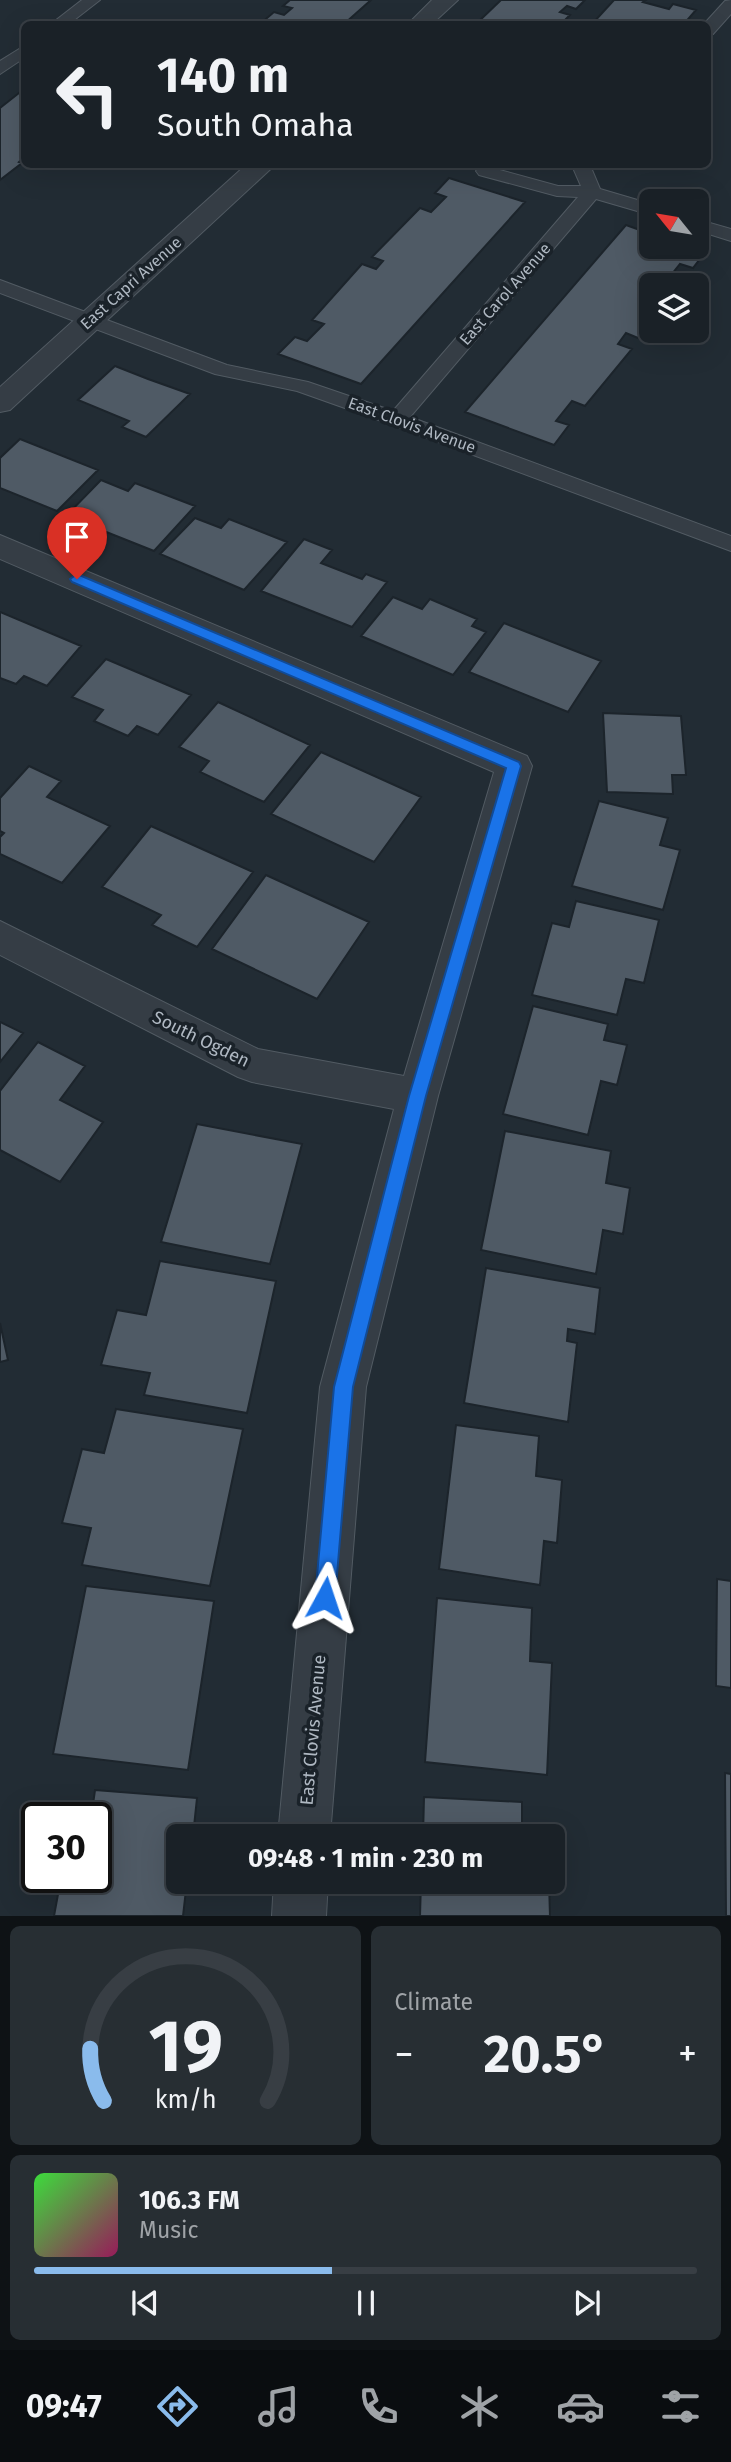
<!DOCTYPE html>
<meta charset="utf-8">
<style>
body{margin:0;font-family:"Fira Sans",sans-serif;background:#272e33;color:#f1f3f6;height:100vh;display:flex;flex-direction:column;font-size:26px;white-space:nowrap}
*{box-sizing:border-box;margin:0}
p{font-size:23px;color:#9fa3a7}
.icon{flex:none;width:38px;height:38px;fill:none;stroke:currentColor;stroke-width:2;stroke-linecap:round;stroke-linejoin:round}
.map{position:relative;height:1916px;overflow:hidden}
.drawer{display:flex;flex-direction:column;gap:10px;padding:10px;background:#0e1215;flex:1}
.drawer>*{flex:none}
.top-card{position:absolute;left:21px;top:21px;width:690px;height:147px;border-radius:10px;box-shadow:0 7px 28px #0002,0 0 0 2px #383e44;background:#1a2127;color:#f1f3f6;overflow:hidden}
.needle{width:46px;rotate:300deg}
.controls{position:absolute;left:639px;top:189px;display:grid;gap:14px}
.controls a{display:grid;place-items:center;width:70px;height:70px;border-radius:10px;background:#1a2127;box-shadow:0 7px 28px #0002,0 0 0 2px #383e44;font-size:35px}
.speed{position:absolute;left:21px;top:1802px;display:flex;gap:14px;font-size:35px;font-weight:700;text-align:center}
.speed>*{display:grid;place-content:center;width:91px;height:91px;border-radius:50%;background:#1a2127;box-shadow:0 7px 28px #0002,0 0 0 2px #383e44;line-height:1}
.speed .limit{border:4px solid #111;border-radius:10px;background:#fff;color:#111}
.pin{position:absolute;display:grid;place-items:center;width:60px;height:60px;color:#fff;margin:-72px -30px;border-radius:50% 50% 50% 0;rotate:-45deg;box-shadow:0 0 7px #0007}
.pin .icon{rotate:45deg}
.me{position:absolute;width:77px;margin:-38px;rotate:5deg;stroke-linejoin:round;filter:drop-shadow(0 0 5px #0008)}
.turn{display:flex;align-items:center;gap:24px;height:147px;padding:0 21px;font-size:32px}
.turn .icon{width:91px;height:91px;stroke-width:2.5}
.turn b{display:block;font-size:49px;line-height:60px}
.big{font-size:52px;font-weight:700;line-height:1.1}
.drawer .widget{flex:1;display:flex;flex-direction:column;justify-content:center;gap:10px;min-width:0;padding:0 24px;border-radius:10px;background:#272e33}
.drawer .dial{align-items:center;gap:0}
.dial svg{height:182px;overflow:visible;fill:none;stroke:#383e44;stroke-width:7;stroke-linecap:round;text-anchor:middle}
.dial text{fill:#f1f3f6;stroke:none}
.song{display:flex;align-items:center;gap:21px}
.cover{width:84px;height:84px;border-radius:10px;background:linear-gradient(135deg,hsl(120 70% 55%),hsl(330 70% 35%))}
.played{height:7px;border-radius:4px;background:linear-gradient(90deg,#8abbec 45%,#383e44 45%)}
.keys{display:flex;justify-content:space-around;direction:ltr}
.heat{display:flex;justify-content:space-between;align-items:center;font-size:38px;direction:ltr}
.drawer .tiles{flex:1;display:grid;gap:10px;grid-template-columns:1fr 1fr}
.widget:last-child{grid-column:span 2}
.trip{position:absolute;left:166px;top:1824px;width:399px;height:70px;border-radius:10px;background:#1a2127;box-shadow:0 7px 28px #0002,0 0 0 2px #383e44;font-weight:700;line-height:70px;text-align:center}
.tab-bar{display:flex;height:112px;justify-content:space-around;align-items:center;background:#0a0d10;color:#9fa3a7}
.tab-bar .icon{width:49px;height:49px}
.tab-bar .on{color:#8abbec}
.tab-bar b{font-size:32px;color:#f1f3f6}
.map>svg:first-child{display:block}
.building{fill:#4f5a65;stroke:#1c242b;stroke-width:2}
.lines{fill:none;stroke-linecap:round;stroke-linejoin:round}
.service-casing{stroke:#525b63;stroke-width:2}
.minor-casing{stroke:#525b63;stroke-width:2}
.service{fill:#353d45;fill-rule:evenodd}
.minor{fill:#353d45;fill-rule:evenodd}
.route{fill:#1a73e8;stroke:#114b97;stroke-width:2}
.labels{text-anchor:middle;dominant-baseline:central;stroke-width:7;stroke-linejoin:round;paint-order:stroke}
.far-street-label{font-size:16px;fill:#afb8c2;stroke:#1a2229}
.street-label{font-size:18px;fill:#afb8c2;stroke:#1a2229}
</style>
<div class="map">
<svg width="731" height="1916" viewBox="0 0 731 1916">
<rect width="100%" height="100%" fill="#222c34"/>
<path class="building" d="M 290,0 L 371,0 L 344,24 L 260,24 L 274,12 L 284,15 L 292,8 L 283,6 Z
M 501,0 L 585,0 L 576,9 L 567,6 L 560,12 L 570,15 L 561,24 L 476,24 Z
M 614,0 L 646,0 L 643,2 L 669,9 L 673,4 L 696,10 L 684,24 L 592,24 Z
M 24,89 L 24,157 L 19,162 L 22,163 L 0,180 L 0,108 Z
M 449,178 L 525,202 L 361,384 L 278,354 L 295,337 L 307,341 L 324,324 L 312,320 L 362,264 L 376,269 L 383,261 L 372,257 L 420,208 L 431,212 L 446,197 L 435,193 Z
M 626,225 L 651,234 L 651,247 L 692,247 L 706,251 L 693,268 L 680,264 L 668,279 L 681,283 L 679,285 L 651,285 L 651,322 L 638,338 L 626,333 L 618,344 L 632,349 L 585,406 L 572,401 L 556,421 L 569,425 L 554,445 L 465,412 Z
M 115,366 L 148,379 L 190,394 L 146,437 L 122,427 L 129,421 L 78,400 Z
M 20,439 L 98,470 L 57,511 L 0,488 L 0,458 Z
M 101,480 L 128,491 L 135,483 L 195,506 L 154,551 L 66,516 Z
M 195,518 L 221,528 L 229,519 L 287,542 L 244,590 L 160,554 Z
M 304,539 L 332,550 L 321,563 L 362,579 L 366,574 L 387,582 L 352,627 L 261,591 Z
M 393,597 L 422,609 L 430,599 L 477,619 L 472,626 L 486,632 L 453,675 L 361,636 Z
M 0,612 L 81,646 L 47,686 L 24,676 L 16,684 L 0,678 Z
M 504,623 L 601,661 L 568,712 L 469,672 Z
M 106,659 L 191,695 L 158,735 L 137,726 L 128,736 L 94,721 L 103,710 L 72,697 Z
M 218,702 L 310,745 L 264,802 L 200,772 L 209,761 L 179,747 Z
M 603,713 L 681,716 L 686,775 L 672,775 L 673,794 L 607,792 Z
M 321,752 L 421,797 L 374,862 L 271,814 Z
M 29,766 L 61,781 L 47,797 L 110,826 L 62,883 L 0,854 L 0,837 L 4,833 L 0,831 L 0,798 Z
M 599,801 L 668,818 L 660,845 L 680,850 L 663,910 L 572,886 Z
M 151,826 L 253,872 L 197,947 L 152,925 L 161,915 L 102,887 Z
M 266,875 L 369,922 L 317,999 L 212,949 Z
M 576,901 L 659,920 L 644,983 L 626,979 L 617,1015 L 532,995 L 552,923 L 569,927 Z
M 533,1006 L 608,1024 L 604,1040 L 627,1045 L 617,1085 L 601,1081 L 588,1135 L 503,1114 Z
M 0,1022 L 23,1033 L 0,1062 Z
M 38,1042 L 85,1066 L 60,1100 L 103,1122 L 60,1182 L 0,1150 L 0,1091 Z
M 197,1124 L 302,1144 L 270,1264 L 161,1242 Z
M 505,1131 L 611,1151 L 606,1183 L 630,1188 L 623,1234 L 603,1230 L 596,1274 L 481,1250 Z
M 160,1261 L 276,1281 L 247,1413 L 144,1395 L 150,1373 L 101,1365 L 117,1310 L 146,1315 Z
M 486,1268 L 600,1288 L 595,1334 L 568,1329 L 567,1341 L 577,1343 L 568,1422 L 464,1403 Z
M 0,1323 L 8,1360 L 0,1362 Z
M 116,1409 L 243,1429 L 210,1586 L 82,1565 L 91,1528 L 62,1523 L 82,1449 L 104,1453 Z
M 456,1425 L 539,1436 L 536,1476 L 562,1480 L 557,1543 L 544,1541 L 540,1585 L 439,1569 Z
M 717,1579 L 731,1581 L 731,1688 L 716,1686 Z
M 86,1586 L 214,1601 L 188,1770 L 53,1754 Z
M 437,1598 L 532,1608 L 530,1661 L 552,1663 L 547,1775 L 425,1762 Z
M 725,1773 L 731,1774 L 731,1916 L 726,1916 Z
M 95,1790 L 197,1798 L 193,1836 L 178,1836 L 178,1881 L 187,1881 L 183,1916 L 54,1916 L 61,1878 L 96,1878 L 96,1818 L 91,1818 Z
M 424,1797 L 522,1802 L 522,1836 L 423,1836 Z
M 421,1881 L 549,1881 L 550,1916 L 420,1916 Z"/>
<g class="lines">
<g class="service-casing">
<path id="service" d="M 82,0 L 100,0 L 69,24 L 51,24 Z
M 731,0 L 731,14 L 713,34 L 707,36 L 707,24 L 704,24 L 725,1 Z
M 24,46 L 24,58 L 0,74 L 0,61 Z
M 578,164 L 596,164 L 592,170 L 600,189 L 651,204 L 651,215 L 596,199 L 410,417 L 731,536 L 731,551 L 390,424 L 297,391 L 215,374 L 0,293 L 0,280 L 227,365 L 308,382 L 393,411 L 578,197 L 557,196 L 479,175 L 476,171 L 479,167 L 485,166 L 558,186 L 581,186 L 574,170 Z
M 696,219 L 731,229 L 731,241 L 696,230 Z"/>
</g>
<g class="minor-casing">
<path id="minor" d="M 432,0 L 458,0 L 432,24 L 408,24 Z
M 247,164 L 276,164 L 10,410 L 0,412 L 0,387 Z
M 0,535 L 527,756 L 532,766 L 438,1096 L 366,1387 L 330,1836 L 278,1836 L 320,1387 L 394,1109 L 252,1082 L 238,1077 L 0,955 L 0,921 L 258,1049 L 404,1076 L 494,772 L 0,559 Z
M 274,1881 L 328,1881 L 326,1916 L 272,1916 Z"/>
</g>
<use href="#service" class="service"/>
<use href="#minor" class="minor"/>
</g>
<path class="route" d="M 77,574 L 519,762 L 521,766 L 426,1096 L 353,1387 L 335,1598 L 332,1605 L 325,1608 L 318,1605 L 315,1598 L 334,1387 L 409,1096 L 506,768 L 72,582 L 70,579 Z"/>
<g class="labels">
<g class="far-street-label">
<text transform="translate(131 283) rotate(-42)">East Capri Avenue</text>
<text transform="translate(505 294) rotate(-49)">East Carol Avenue</text>
<text transform="translate(412 425) rotate(20)">East Clovis Avenue</text>
</g>
<g class="street-label">
<text transform="translate(201 1039) rotate(26)">South Ogden</text>
<text transform="translate(313 1730) rotate(-85)">East Clovis Avenue</text>
</g>
</g>
</svg>
<div class="controls">
<a><svg class="needle" viewBox="-14 -14 28 28"><path d="M0-13l5 13h-10z" fill="#e53935"/><path d="M0 13l5-13h-10z" fill="#9fa3a7"/></svg></a>
<a><svg class="icon" aria-label="layers" viewBox="0 0 24 24"><path d="M12 4l9 5-9 5-9-5zM3 14l9 5 9-5"/></svg></a>
</div>
<div class="speed"><div class="limit">30</div></div>
<div class="pin" style="left:77px;top:579px;background:#d93025"><svg class="icon" aria-label="arrive" viewBox="0 0 24 24"><path d="M6 21V4h12l-3 4 3 4H6"/></svg></div>
<svg class="me" style="left:325px;top:1598px" viewBox="-20 -20 40 40"><path d="M0-17L14 15 0 8-14 15z" fill="#1a73e8" stroke="#fff" stroke-width="4"/></svg>
<div class="trip">09:48 · 1 min · 230 m</div>
<div class="top-card">
<div class="turn"><svg class="icon" aria-label="left" viewBox="0 0 24 24"><path d="M17 20v-9H6M10 6l-5 5 5 5"/></svg><div><b>140 m</b>South Omaha</div></div>
</div>
</div>
<section class="drawer">
<div class="tiles">
<div class="widget dial"><svg viewBox="0 0 100 80">
<path d="M14 69A42 42 0 1 1 86 69"/>
<path d="M14 69A42 42 0 0 1 8 46" stroke="#8abbec"/>
<text x="50" y="56" font-size="32" font-weight="700">19</text>
<text x="50" y="72" font-size="11">km/h</text>
</svg></div>
<div class="widget"><p>Climate</p>
<div class="heat"><a>−</a><b class="big">20.5°</b><a>+</a></div>
</div>
<div class="widget">
<div class="song"><i class="cover"></i><div><b>106.3 FM</b><p>Music</p></div></div>
<div class="played"></div>
<div class="keys"><svg class="icon" aria-label="previous" viewBox="0 0 24 24"><path d="M18 5L8 12l10 7zM5 5v14"/></svg><svg class="icon" aria-label="pause" viewBox="0 0 24 24"><path d="M8 5v14M16 5v14"/></svg><svg class="icon" aria-label="next" viewBox="0 0 24 24"><path d="M6 5l10 7-10 7zM19 5v14"/></svg></div>
</div>
</div>
</section>
<nav class="tab-bar">
<b>09:47</b>
<svg class="icon on" aria-label="directions" viewBox="0 0 24 24"><path d="M12 3l9 9-9 9-9-9zM9 14v-3h6M13 9l2 2-2 2"/></svg>
<svg class="icon" aria-label="music" viewBox="0 0 24 24"><path d="M9 18V5l10-2v13"/><circle cx="6" cy="18" r="3"/><circle cx="16" cy="16" r="3"/></svg>
<svg class="icon" aria-label="phone" viewBox="0 0 24 24"><path d="M5 4h4l2 5-3 2q2 4 5 5l2-3 5 2v4C11 20 4 13 5 4z"/></svg>
<svg class="icon" aria-label="climate" viewBox="0 0 24 24"><path d="M12 3v18M4 7l16 10M4 17L20 7"/></svg>
<svg class="icon" aria-label="car" viewBox="0 0 24 24"><path d="M5 17H2v-5l4-1 3-4h7l3 4 3 1v5h-3M9 17h6M6 11h13"/><circle cx="7" cy="17" r="2"/><circle cx="17" cy="17" r="2"/></svg>
<svg class="icon" aria-label="filters" viewBox="0 0 24 24"><path d="M4 7h16M4 17h16"/><circle cx="9" cy="7" r="2"/><circle cx="15" cy="17" r="2"/></svg>
</nav>
